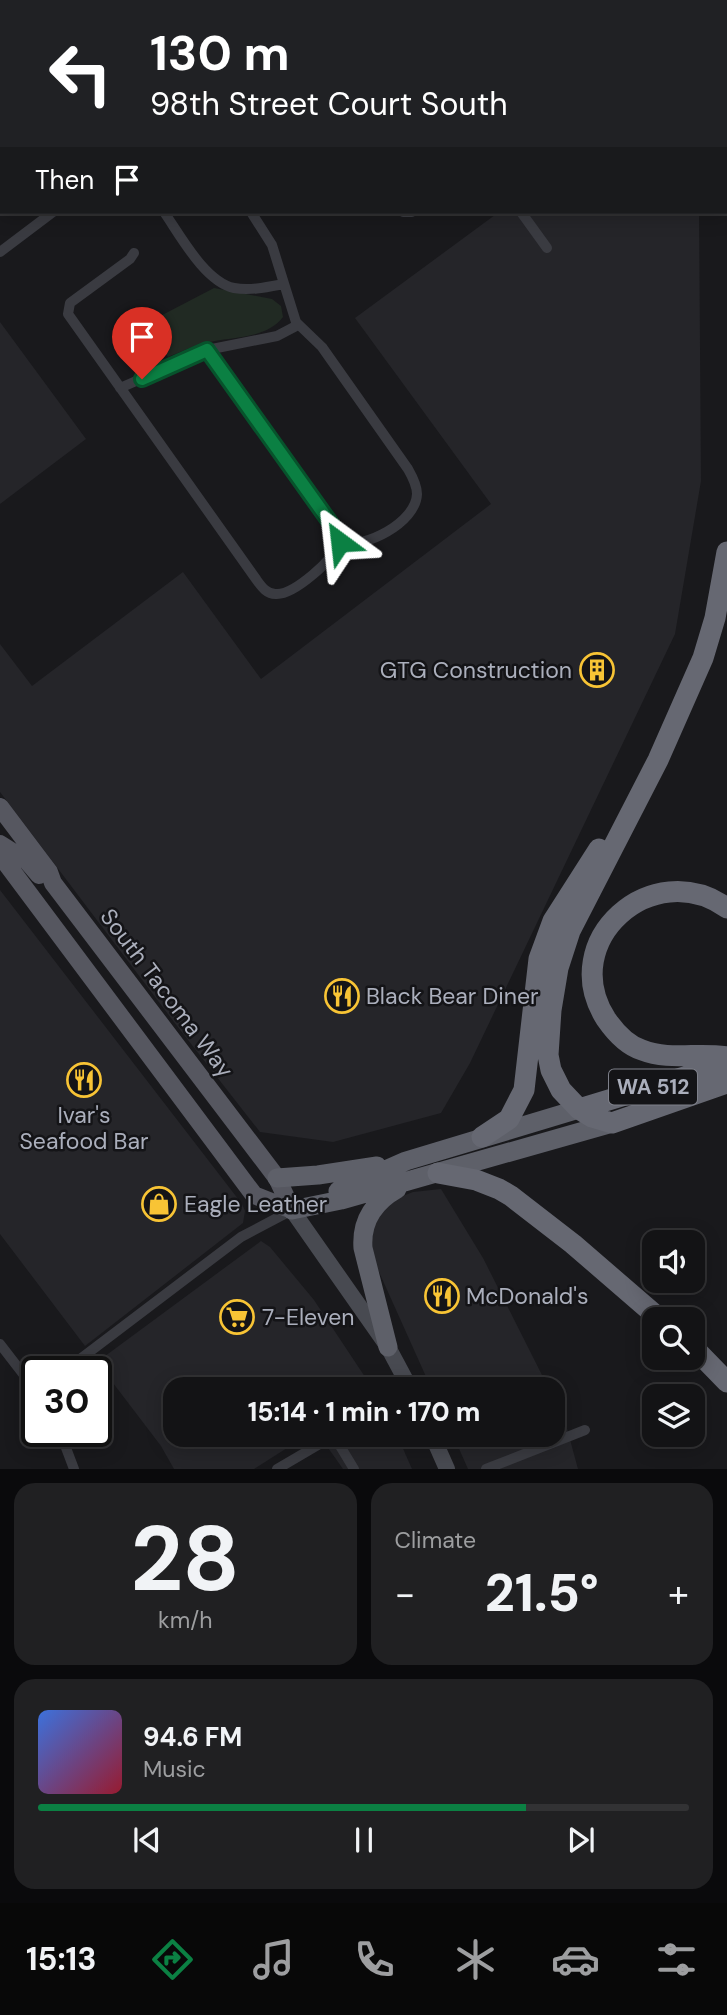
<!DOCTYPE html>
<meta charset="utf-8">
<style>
body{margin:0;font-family:"DM Sans",sans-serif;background:#202022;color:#f1f3f6;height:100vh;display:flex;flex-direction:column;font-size:26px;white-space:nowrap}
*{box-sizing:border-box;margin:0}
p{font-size:23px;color:#9d9ea0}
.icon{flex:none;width:38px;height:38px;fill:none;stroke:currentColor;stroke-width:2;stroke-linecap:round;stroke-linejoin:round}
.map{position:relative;height:1469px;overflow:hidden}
.drawer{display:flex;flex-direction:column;gap:14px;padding:14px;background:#0a0a0c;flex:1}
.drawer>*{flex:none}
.top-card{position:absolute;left:0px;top:0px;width:728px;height:214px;box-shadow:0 4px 18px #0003,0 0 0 2px #323234;background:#202124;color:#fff;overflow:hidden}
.controls{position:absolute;left:642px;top:1230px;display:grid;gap:14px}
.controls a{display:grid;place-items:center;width:63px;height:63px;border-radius:14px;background:#131315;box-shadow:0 4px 18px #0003,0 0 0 2px #323234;font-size:35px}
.speed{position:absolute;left:21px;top:1356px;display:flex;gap:14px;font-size:35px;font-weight:700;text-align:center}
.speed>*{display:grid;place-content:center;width:91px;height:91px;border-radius:50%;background:#131315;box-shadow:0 4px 18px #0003,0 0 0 2px #323234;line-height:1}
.speed .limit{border:4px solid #111;border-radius:10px;background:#fff;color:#111}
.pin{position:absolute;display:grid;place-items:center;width:60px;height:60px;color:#fff;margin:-72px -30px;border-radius:50% 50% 50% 0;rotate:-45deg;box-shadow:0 0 7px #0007}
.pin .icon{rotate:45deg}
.me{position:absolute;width:77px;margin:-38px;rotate:330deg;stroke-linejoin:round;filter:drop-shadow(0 0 5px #0008)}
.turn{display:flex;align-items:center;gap:24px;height:147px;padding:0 35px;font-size:32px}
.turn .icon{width:91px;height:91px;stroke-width:2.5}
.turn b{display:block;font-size:49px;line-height:60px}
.then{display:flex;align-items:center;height:66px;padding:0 35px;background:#0003;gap:14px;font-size:26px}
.big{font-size:52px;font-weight:800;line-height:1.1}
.drawer .tile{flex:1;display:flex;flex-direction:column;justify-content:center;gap:10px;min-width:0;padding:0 24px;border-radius:21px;background:#202022}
.drawer .dial{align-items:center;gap:0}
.dial b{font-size:91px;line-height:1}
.song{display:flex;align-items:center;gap:21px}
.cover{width:84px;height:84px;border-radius:10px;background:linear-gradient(135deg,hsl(220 70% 55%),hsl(350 70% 35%))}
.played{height:7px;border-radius:4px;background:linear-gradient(90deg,#0b8043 75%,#323234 75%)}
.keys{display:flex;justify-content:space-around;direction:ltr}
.heat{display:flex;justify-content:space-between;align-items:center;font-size:38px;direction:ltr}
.drawer .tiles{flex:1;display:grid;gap:14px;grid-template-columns:1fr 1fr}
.tile:last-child{grid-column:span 2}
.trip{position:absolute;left:163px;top:1377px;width:402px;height:70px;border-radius:21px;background:#131315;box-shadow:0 4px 18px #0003,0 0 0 2px #323234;font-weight:800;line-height:70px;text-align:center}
.dock{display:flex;height:112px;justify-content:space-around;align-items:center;background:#080808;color:#9d9ea0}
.dock .icon{width:49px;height:49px}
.dock .active{color:#0b8043}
.dock b{font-size:32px;color:#f1f3f6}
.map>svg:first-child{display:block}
.built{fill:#252529}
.green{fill:#212a23}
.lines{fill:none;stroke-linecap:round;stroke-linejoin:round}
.minor{stroke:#3a3b41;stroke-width:10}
.secondary{stroke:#484a51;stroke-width:16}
.primary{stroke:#565760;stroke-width:18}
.trunk{stroke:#5e6069;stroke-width:19}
.motorway{stroke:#666872;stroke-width:21}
.route-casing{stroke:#07532c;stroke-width:18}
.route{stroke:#0b8043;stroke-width:12}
.labels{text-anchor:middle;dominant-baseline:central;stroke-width:5;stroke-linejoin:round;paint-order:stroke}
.shield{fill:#141417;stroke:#7e808a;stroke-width:2}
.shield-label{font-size:21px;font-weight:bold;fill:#abafbc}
.poi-label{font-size:23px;fill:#abafbc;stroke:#141417;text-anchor:start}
.street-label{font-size:23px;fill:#abafbc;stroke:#141417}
</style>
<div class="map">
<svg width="727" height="1469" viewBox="0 0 727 1469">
<rect width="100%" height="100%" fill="#19191c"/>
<path class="built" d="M 351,0 L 697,0 L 697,2 L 352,2 Z
M 499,212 L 699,212 L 701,481 L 675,634 L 470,1063 L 441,1113 L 333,1142 L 260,1132 L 174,1022 L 0,792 L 0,644 L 32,686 L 183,572 L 261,679 L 491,504 L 355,318 Z
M 0,322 L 86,439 L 0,504 Z
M 0,890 L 242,1204 L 245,1211 L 243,1223 L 85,1346 L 0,1234 Z
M 441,1189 L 483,1258 L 549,1389 L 432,1390 L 375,1263 L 371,1247 L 373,1230 L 380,1214 L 398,1198 L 413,1192 Z
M 261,1241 L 270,1247 L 314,1300 L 373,1389 L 175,1390 L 175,1435 L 397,1435 L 412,1469 L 343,1469 L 319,1435 L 302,1446 L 298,1441 L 254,1469 L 174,1469 L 161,1446 L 97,1362 Z
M 553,1398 L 565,1421 L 578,1469 L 468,1469 L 453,1435 L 553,1435 Z"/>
<path class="green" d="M 214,288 L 272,299 L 281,306 L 283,317 C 265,340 232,336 205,343 C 193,346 180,352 168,357 L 145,324 Z"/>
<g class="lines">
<path class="minor" d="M 27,0 L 29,2
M 96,0 L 98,2
M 185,0 L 186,2
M 293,0 L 294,2
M 369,0 L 370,2
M 0,61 L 2,64
M 164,212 C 180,235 205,282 234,288 C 250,291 268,287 284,284
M 251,212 L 272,245 L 296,322 L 322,347 L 408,469 C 412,476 417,485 417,494 C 416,523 364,549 340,543
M 403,212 L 412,212
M 521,212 L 547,248
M 0,252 L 53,212
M 134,253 L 130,259 L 70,303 L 68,314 L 256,579 C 261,586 267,595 277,594 C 295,594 334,559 340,543
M 207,350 L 334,528 L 340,543
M 120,388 L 207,350 L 277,336 L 298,325
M 0,1344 L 37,1392
M 63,1372 L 241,1237 L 292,1210
M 60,1432 L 74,1469
M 334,1436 L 354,1469
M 277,1469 L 335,1435
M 486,1469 L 585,1430"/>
<path class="secondary" d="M 292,1210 L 388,1347 L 411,1390
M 432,1435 L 447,1469"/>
<path class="primary" d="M 0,807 L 49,872 L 53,883 L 277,1178 L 292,1210
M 0,844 L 27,861 L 39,875
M 0,855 L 254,1195 L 292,1210"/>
<path class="trunk" d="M 277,1178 L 318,1175 L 377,1166
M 338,1191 L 406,1161 L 579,1109
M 292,1210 L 341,1200 L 612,1123
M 388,1347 L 363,1248 C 361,1221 374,1202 397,1189"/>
<path class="motorway" d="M 727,552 L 715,618 L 703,658 L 658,760 L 570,931 L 558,968 L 551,1010 L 548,1055 L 551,1070 L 561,1090 L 579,1109 L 592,1117 L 612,1123 L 727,1083
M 727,908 C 652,855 556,941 606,1019 C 615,1032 626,1045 642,1050 C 670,1061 698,1052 727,1057
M 579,1109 L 727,1064
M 482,1137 L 509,1119 L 524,1090 L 539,959 L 553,921 L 599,849
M 438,1173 L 476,1180 L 499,1189 L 511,1196 L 573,1244 L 661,1320
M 693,1347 L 727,1382"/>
</g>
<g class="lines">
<g class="route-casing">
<path id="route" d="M 142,379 L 207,350 L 334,528 L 340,542"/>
</g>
<use href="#route" class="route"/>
</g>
<defs>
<g id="building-ring" transform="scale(1.75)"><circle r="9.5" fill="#141417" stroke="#f8c435" stroke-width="1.5"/><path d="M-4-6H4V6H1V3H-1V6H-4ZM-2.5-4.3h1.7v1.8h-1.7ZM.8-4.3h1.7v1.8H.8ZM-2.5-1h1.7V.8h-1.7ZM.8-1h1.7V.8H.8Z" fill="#f8c435"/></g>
<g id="restaurant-ring" transform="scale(1.75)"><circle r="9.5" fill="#141417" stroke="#f8c435" stroke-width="1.5"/><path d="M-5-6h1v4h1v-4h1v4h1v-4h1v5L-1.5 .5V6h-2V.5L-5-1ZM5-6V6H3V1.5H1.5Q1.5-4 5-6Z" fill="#f8c435"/></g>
<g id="shop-ring" transform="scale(1.75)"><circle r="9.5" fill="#141417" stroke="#f8c435" stroke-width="1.5"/><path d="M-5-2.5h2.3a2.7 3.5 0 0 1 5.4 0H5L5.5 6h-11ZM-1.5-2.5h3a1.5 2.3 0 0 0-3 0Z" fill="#f8c435"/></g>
<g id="supermarket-ring" transform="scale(1.75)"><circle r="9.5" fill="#141417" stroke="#f8c435" stroke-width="1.5"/><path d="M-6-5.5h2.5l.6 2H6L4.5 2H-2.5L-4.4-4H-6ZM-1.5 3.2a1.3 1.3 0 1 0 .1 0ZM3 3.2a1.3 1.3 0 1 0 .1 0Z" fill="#f8c435"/></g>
</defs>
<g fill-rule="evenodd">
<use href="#building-ring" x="597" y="670"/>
<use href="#restaurant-ring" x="342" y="996"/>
<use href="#restaurant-ring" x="84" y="1080"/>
<use href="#shop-ring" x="159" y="1204"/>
<use href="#restaurant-ring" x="442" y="1296"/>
<use href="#supermarket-ring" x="237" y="1317"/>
</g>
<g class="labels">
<rect class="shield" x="609" y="1069.5" width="88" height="35" rx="5"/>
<g class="shield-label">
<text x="653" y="1087">WA 512</text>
</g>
<g class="poi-label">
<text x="572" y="670" text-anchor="end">GTG Construction</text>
<text x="366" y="996">Black Bear Diner</text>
<text x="84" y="1115" text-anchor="middle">Ivar's<tspan x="84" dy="26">Seafood Bar</tspan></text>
<text x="184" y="1204">Eagle Leather</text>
<text x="466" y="1296">McDonald's</text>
<text x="262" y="1317">7-Eleven</text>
</g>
<g class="street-label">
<text transform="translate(167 993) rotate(53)">South Tacoma Way</text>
</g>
</g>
</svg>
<div class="controls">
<a><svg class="icon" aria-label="sound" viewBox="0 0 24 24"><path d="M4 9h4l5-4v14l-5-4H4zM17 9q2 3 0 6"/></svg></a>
<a><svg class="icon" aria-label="search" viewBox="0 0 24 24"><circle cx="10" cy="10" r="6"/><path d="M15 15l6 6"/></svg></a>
<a><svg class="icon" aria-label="layers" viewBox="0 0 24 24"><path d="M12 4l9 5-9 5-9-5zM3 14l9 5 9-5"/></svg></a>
</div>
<div class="speed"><div class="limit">30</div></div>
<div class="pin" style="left:142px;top:379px;background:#d93025"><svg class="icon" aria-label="arrive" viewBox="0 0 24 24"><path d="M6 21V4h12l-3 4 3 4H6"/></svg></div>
<svg class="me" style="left:340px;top:542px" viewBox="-20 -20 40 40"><path d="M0-17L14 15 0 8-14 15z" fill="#0b8043" stroke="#fff" stroke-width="4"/></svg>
<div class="trip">15:14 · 1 min · 170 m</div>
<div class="top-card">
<div class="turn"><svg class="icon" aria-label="left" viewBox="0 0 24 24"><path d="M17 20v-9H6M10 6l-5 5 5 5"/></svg><div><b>130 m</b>98th Street Court South</div></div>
<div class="then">Then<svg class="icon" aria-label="arrive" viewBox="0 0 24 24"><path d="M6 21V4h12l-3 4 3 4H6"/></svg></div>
</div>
</div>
<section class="drawer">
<div class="tiles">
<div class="tile dial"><b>28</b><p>km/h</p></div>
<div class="tile"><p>Climate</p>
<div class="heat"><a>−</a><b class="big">21.5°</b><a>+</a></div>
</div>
<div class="tile">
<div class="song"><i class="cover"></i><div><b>94.6 FM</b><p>Music</p></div></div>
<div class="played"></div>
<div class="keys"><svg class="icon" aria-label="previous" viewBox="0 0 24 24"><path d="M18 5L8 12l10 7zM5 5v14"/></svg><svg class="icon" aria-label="pause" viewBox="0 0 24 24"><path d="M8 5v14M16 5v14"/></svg><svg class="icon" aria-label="next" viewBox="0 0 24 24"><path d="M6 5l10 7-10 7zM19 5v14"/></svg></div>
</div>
</div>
</section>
<nav class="dock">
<b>15:13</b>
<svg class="icon active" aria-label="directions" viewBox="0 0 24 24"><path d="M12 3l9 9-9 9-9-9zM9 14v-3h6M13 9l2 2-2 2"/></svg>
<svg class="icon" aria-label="music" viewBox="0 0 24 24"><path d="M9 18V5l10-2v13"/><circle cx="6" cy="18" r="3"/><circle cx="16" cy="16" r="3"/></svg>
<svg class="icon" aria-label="phone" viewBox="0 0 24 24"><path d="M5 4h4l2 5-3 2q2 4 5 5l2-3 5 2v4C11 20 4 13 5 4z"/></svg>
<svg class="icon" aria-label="climate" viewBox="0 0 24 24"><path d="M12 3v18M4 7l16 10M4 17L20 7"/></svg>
<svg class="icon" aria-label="car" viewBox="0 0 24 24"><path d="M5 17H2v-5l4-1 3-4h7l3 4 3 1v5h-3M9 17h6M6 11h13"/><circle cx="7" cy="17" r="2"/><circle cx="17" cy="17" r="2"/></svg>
<svg class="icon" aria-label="filters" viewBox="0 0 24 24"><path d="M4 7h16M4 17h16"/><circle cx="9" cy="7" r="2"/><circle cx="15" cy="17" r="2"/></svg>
</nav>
